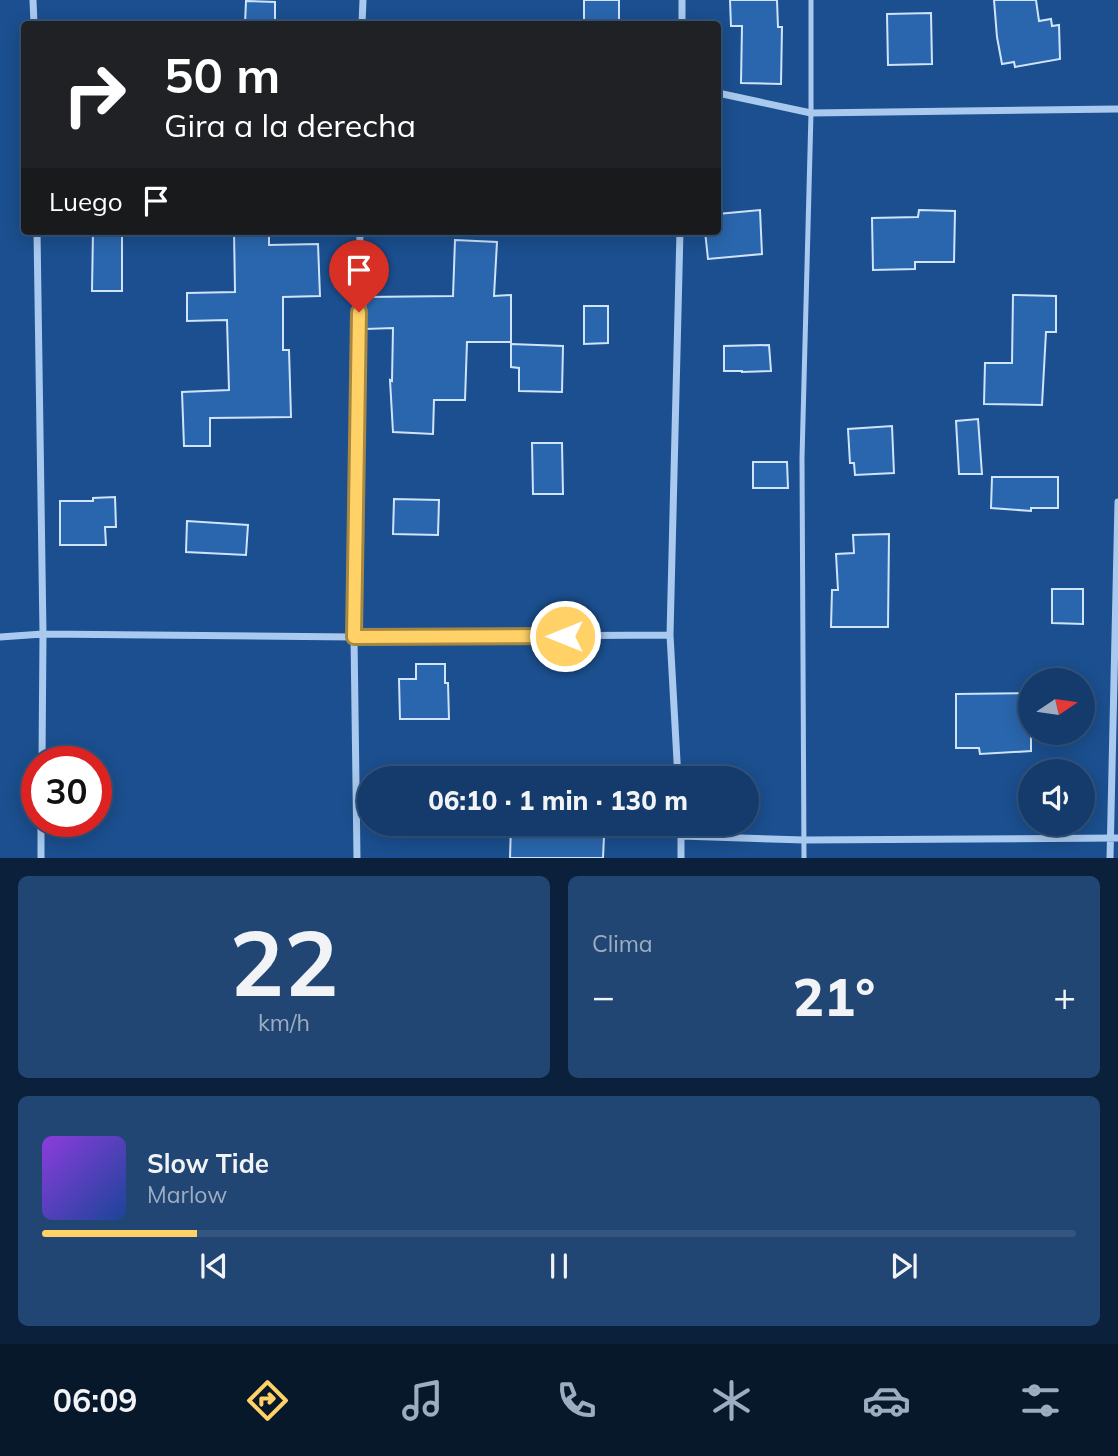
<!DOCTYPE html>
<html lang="es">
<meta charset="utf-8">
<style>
body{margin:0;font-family:Mulish,sans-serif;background:#214673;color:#f1f3f6;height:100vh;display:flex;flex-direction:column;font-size:26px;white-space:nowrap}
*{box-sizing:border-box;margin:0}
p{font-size:23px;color:#9dadc1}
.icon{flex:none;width:38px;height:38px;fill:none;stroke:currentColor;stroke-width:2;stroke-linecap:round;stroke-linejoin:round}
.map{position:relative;height:858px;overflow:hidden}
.sheet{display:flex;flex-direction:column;gap:18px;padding:18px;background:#0b203b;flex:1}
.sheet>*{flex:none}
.banner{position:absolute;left:21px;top:21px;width:700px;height:214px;border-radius:7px;box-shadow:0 4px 18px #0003,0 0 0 2px #33557e;background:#202124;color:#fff;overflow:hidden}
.needle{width:46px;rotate:77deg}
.controls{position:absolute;left:1018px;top:668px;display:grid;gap:14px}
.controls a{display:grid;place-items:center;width:77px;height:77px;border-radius:50%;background:#143b6b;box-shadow:0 4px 18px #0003,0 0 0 2px #33557e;font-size:35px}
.speed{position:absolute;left:21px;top:746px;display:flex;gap:14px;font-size:35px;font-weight:700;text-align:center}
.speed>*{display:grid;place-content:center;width:91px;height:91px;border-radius:50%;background:#143b6b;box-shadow:0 4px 18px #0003,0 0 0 2px #33557e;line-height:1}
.speed .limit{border:10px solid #d22;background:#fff;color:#111}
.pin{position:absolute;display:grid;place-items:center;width:60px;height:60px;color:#fff;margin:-72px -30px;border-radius:50% 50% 50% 0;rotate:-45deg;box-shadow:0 0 7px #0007}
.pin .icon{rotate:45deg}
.me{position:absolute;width:77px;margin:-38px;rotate:270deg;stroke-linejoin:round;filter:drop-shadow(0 0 5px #0008)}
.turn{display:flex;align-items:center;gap:24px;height:147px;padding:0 28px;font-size:32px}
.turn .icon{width:91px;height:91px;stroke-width:2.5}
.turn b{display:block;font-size:49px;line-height:60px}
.then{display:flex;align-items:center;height:66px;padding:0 28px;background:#0003;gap:14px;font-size:26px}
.big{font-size:52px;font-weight:800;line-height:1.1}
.sheet .card{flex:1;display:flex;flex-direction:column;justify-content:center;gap:10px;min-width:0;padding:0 24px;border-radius:10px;background:#214673}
.sheet .dial{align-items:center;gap:0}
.dial b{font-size:91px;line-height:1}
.song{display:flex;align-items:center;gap:21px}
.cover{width:84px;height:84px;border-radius:10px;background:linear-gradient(135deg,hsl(270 70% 55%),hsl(220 70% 35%))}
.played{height:7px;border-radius:4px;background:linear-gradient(90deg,#ffd166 15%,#33557e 15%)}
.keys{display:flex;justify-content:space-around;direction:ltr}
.heat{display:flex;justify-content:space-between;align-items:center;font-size:38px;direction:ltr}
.sheet .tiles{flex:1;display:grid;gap:18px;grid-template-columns:1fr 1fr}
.card:last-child{grid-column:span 2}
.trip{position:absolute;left:357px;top:766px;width:402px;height:70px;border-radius:35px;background:#143b6b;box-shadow:0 4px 18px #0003,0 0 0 2px #33557e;font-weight:800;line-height:70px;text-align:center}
.menu{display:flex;height:112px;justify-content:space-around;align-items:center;background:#08182b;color:#9dadc1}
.menu .icon{width:49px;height:49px}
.menu .active{color:#ffd166}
.menu b{font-size:32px;color:#f1f3f6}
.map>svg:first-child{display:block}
.building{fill:#2a66ad;stroke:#cfe3fa;stroke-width:2}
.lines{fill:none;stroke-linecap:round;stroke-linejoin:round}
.lane{stroke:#a9c9ee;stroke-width:5}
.street{stroke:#a9c9ee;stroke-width:7}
.route-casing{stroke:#a68842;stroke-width:18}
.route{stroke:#ffd166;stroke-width:12}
</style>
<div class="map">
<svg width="1118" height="858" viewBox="0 0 1118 858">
<rect width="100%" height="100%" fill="#1b4f8f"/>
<path class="building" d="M 584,0 L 619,0 L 619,24 L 584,24 Z
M 730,0 L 777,0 L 778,27 L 782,27 L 781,84 L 741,83 L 742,26 L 731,26 Z
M 994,0 L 1036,0 L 1039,21 L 1051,19 L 1052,26 L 1059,25 L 1060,59 L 1015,67 L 1014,62 L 1002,64 L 997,37 Z
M 246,1 L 275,2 L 275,24 L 245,24 Z
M 931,13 L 932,64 L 888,65 L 887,14 Z
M 760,210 L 762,254 L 708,259 L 705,231 L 718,231 L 718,214 Z
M 919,210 L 955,211 L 954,262 L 915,262 L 915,269 L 873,270 L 872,218 L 918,217 Z
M 93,231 L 122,231 L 122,291 L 92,291 Z
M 234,231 L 269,231 L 269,245 L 318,244 L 320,296 L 283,297 L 283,350 L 289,350 L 291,417 L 210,418 L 210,446 L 184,446 L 182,392 L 229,390 L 227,320 L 187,321 L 187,293 L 235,292 Z
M 455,240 L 497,242 L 494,296 L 511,295 L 511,342 L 467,342 L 465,400 L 434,400 L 433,434 L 393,432 L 390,380 L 392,381 L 393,328 L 366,329 L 365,297 L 453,296 Z
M 1013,295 L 1056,296 L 1056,332 L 1046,332 L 1042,405 L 984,404 L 985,363 L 1012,363 Z
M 584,306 L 608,306 L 608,343 L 584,344 Z
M 511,344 L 563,346 L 562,392 L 519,391 L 519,368 L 511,367 Z
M 769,345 L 771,371 L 742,372 L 742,371 L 724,371 L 724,346 Z
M 978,419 L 982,474 L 959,474 L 956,421 Z
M 892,426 L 894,473 L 855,475 L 854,463 L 850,463 L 848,429 Z
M 532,443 L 562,443 L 563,494 L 533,494 Z
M 753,462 L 787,462 L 788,488 L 753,488 Z
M 992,477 L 1058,477 L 1058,508 L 1031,508 L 1031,511 L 991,508 Z
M 115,497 L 116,527 L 105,527 L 106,545 L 60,545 L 60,501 L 93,501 L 93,498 Z
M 394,499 L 439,500 L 438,535 L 393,534 Z
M 187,521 L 248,525 L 246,555 L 186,552 Z
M 889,534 L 888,627 L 831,627 L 832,590 L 838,590 L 836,554 L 854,553 L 853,535 Z
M 1052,589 L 1083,589 L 1083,624 L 1052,623 Z
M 416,664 L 445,664 L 445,683 L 448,683 L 449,719 L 400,719 L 399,679 L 416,679 Z
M 1031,693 L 1031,751 L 980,754 L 979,748 L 956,748 L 956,694 Z
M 511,824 L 573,824 L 574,834 L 604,836 L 603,858 L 510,858 Z"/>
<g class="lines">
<path class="lane" d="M 804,858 L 802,458 L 811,113 L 811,0"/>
<path class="street" d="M 33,0 L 34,24
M 682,0 L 682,24
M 362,24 L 363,0
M 718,93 L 811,113 L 1118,109
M 37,231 L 43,634 L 42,761
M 0,637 L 43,634 L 354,637 L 670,635
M 678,779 L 670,635 L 680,231
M 681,824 L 681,858
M 681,836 L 804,840 L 1118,838
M 41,858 L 41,821
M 357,858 L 354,637 L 360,231
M 1110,858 L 1118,502"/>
</g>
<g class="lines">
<g class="route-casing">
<path id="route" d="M 359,312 L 354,637 L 565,636"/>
</g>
<use href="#route" class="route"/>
</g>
</svg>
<div class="controls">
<a><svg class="needle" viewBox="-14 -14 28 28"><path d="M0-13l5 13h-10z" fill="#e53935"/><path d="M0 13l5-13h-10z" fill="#9dadc1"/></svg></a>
<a><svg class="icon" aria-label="sound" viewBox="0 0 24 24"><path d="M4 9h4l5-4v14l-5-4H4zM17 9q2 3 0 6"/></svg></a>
</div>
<div class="speed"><div class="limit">30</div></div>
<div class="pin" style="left:359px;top:312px;background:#d93025"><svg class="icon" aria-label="arrive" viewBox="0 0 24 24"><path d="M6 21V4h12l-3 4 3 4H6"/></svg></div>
<svg class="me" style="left:565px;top:636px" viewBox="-20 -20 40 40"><circle r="17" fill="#ffd166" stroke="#fff" stroke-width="3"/><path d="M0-11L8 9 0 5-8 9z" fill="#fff"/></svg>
<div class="trip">06:10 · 1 min · 130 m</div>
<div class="banner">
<div class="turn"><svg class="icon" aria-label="right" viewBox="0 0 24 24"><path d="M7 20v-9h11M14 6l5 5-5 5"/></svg><div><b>50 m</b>Gira a la derecha</div></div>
<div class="then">Luego<svg class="icon" aria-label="arrive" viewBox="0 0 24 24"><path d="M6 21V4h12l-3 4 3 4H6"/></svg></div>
</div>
</div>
<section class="sheet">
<div class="tiles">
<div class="card dial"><b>22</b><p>km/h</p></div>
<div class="card"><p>Clima</p>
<div class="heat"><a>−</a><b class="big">21°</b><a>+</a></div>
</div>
<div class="card">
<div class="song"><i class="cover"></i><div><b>Slow Tide</b><p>Marlow</p></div></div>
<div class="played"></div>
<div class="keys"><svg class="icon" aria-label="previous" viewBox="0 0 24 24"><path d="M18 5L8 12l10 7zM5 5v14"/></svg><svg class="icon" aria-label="pause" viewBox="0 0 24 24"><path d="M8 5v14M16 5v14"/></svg><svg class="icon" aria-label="next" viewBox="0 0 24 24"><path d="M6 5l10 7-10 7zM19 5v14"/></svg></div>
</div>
</div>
</section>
<nav class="menu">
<b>06:09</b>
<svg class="icon active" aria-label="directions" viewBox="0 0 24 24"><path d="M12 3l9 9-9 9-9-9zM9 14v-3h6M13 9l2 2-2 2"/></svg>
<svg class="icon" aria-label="music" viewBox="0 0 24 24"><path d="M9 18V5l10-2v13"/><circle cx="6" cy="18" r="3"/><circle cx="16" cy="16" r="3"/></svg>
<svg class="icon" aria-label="phone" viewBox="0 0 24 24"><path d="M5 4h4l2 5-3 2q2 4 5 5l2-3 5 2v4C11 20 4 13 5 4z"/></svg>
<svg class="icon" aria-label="climate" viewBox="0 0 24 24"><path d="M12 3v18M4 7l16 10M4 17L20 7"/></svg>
<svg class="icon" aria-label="car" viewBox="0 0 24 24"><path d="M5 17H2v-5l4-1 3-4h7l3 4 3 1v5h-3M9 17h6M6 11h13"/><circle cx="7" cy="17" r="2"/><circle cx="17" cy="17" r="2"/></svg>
<svg class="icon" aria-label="filters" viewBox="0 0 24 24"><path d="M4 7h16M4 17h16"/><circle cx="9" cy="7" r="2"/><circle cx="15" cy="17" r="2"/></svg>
</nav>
